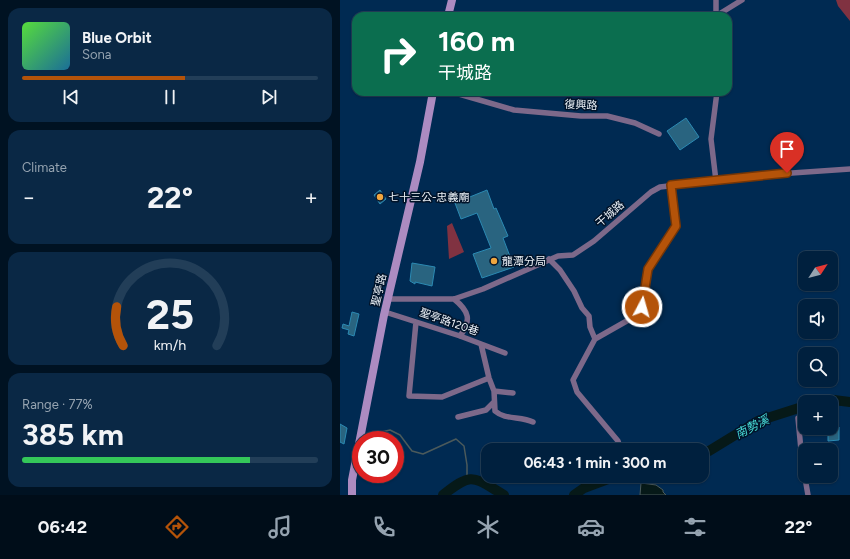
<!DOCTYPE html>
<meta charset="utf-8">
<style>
body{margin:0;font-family:Figtree,"Noto Sans TC",sans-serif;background:#0a2845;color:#f1f3f6;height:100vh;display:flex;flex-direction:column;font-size:15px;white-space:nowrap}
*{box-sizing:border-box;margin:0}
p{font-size:13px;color:#95a3b0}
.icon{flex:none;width:22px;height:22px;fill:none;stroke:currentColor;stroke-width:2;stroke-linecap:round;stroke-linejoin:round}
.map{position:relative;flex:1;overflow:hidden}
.details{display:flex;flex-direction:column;gap:8px;padding:8px;background:#001222;width:340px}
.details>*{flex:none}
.guide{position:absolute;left:12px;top:12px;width:380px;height:84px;border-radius:12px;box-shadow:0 1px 3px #0004,0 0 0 1px #223e58;background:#0b6e4f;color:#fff;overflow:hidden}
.needle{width:26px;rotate:54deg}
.fabs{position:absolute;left:458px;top:251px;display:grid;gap:8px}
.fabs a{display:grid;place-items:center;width:40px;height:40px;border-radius:8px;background:#00203e;box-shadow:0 1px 3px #0004,0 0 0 1px #223e58;font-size:20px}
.speed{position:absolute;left:12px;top:431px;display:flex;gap:8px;font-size:20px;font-weight:700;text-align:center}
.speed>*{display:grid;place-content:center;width:52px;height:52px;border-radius:50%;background:#00203e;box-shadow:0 1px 3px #0004,0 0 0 1px #223e58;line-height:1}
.speed .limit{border:6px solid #d22;background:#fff;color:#111}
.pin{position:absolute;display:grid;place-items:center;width:34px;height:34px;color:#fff;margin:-41px -17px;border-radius:50% 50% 50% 0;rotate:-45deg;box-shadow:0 0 4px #0007}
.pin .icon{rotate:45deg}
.me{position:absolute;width:44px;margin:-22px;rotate:6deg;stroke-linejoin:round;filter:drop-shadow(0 0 3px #0008)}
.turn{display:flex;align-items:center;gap:14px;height:84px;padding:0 20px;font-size:18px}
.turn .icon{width:52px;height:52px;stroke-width:2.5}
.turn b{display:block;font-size:28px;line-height:34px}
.big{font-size:30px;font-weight:700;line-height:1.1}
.details .card{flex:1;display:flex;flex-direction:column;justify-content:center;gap:6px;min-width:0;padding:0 14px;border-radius:12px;background:#0a2845}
.details .dial{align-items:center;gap:0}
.dial svg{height:104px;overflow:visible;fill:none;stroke:#223e58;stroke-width:7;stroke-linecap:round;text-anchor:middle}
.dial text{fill:#f1f3f6;stroke:none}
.song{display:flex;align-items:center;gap:12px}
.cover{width:48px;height:48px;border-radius:6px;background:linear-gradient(135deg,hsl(110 70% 55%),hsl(200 70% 35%))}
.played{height:4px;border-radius:2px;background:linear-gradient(90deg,#b45309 55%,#223e58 55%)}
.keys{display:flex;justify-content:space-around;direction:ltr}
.heat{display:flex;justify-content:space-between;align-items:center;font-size:22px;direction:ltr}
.charge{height:6px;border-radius:3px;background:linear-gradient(90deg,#34c759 77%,#223e58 0)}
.trip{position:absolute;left:141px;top:443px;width:228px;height:40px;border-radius:12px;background:#00203e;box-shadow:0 1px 3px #0004,0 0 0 1px #223e58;font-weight:700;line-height:40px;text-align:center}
.tab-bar{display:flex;height:64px;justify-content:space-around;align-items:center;background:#000d19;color:#95a3b0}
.tab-bar .icon{width:28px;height:28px}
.tab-bar .active{color:#b45309}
.tab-bar b{font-size:18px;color:#f1f3f6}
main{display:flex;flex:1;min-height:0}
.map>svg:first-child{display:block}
.green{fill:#803241}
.water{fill:#061918;stroke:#4b5a5b}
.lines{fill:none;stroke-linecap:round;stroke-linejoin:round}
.stream{stroke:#4b5a5b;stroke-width:1.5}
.river{stroke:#061918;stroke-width:10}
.building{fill:#296480;stroke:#2b8ab3}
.street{stroke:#7d698a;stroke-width:5.5}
.secondary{stroke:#ac8bc1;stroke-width:8}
.route-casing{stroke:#753606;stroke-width:10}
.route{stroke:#b45309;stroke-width:7}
.poi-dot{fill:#f0a63f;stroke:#001329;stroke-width:1.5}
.labels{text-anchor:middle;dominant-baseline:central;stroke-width:3;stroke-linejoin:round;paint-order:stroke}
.street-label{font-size:11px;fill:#ecf2f8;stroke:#001329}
.poi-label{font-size:11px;fill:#ecf2f8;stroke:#001329;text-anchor:start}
.water-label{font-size:12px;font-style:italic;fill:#48dfda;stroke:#001329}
</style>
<main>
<section class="details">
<div class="card">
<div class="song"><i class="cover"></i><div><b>Blue Orbit</b><p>Sona</p></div></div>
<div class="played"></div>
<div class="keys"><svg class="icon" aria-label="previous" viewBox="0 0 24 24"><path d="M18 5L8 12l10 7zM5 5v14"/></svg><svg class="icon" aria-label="pause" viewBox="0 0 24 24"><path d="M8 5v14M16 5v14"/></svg><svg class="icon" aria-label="next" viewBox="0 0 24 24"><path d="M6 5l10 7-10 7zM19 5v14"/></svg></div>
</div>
<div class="card"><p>Climate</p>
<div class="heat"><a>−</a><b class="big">22°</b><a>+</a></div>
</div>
<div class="card dial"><svg viewBox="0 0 100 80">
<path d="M14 69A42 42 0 1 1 86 69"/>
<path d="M14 69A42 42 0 0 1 9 39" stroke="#b45309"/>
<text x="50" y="56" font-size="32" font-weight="700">25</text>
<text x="50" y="72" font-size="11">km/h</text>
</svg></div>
<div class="card"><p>Range · 77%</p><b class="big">385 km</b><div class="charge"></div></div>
</section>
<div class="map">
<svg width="510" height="495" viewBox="0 0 510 495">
<rect width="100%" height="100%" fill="#002a52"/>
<path class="green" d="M 496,0 L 510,0 L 510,21 L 498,6 Z
M 112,223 L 124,252 L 109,259 L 107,226 Z"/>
<path class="water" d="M 301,483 L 316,485 L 323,490 L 323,492 L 326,495 L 300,495 Z"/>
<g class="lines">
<path class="stream" d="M 29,435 L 50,430 L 60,435 L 72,451 L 83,454 L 116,439 L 124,446 L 127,465 L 127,479"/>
<path class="river" d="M 477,402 L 486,399 L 510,402
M 362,453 L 369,451 L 418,421 L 465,406
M 103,495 C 133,471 133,477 164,495
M 234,495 L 244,488 L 276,476"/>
</g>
<path class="building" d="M 346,118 L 359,137 L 340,150 L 327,131 Z
M 40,190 L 46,199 L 40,204 L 34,195 Z
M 147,190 L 154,209 L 156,208 L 168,236 L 163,238 L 174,267 L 142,278 L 133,254 L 151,248 L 137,213 L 121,219 L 115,203 Z
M 72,263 L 95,267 L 92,286 L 75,282 L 75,284 L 70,281 Z
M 12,312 L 19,314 L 14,336 L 8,334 L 9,330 L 2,328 L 3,324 L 9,326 Z
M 0,424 L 7,428 L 4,444 L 0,442 Z
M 499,427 L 499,440 L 488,441 L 488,428 Z"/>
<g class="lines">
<path class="street" d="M 376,0 L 376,16
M 376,16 L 402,0
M 112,92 L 174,110 L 241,116 L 267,116 L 295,123 L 319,134
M 376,181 L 371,139 L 377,92
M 209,259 L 220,270 L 234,291 L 242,308 L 249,316 L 250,327 L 255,339 L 233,380 L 237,392 L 278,441 L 281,450
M 49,299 L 114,299 L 143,289 L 218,256 L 233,255 L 254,241 L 311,192 L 320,187 L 423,175 L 510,169
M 114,299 C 129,311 132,320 120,336
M 45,312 L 120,336 L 165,353
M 76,322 L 69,396 L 102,397 L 149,378
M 255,339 L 292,318 L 302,307 L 308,269 L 336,226 L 331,185
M 141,344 L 149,378 L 154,391 L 155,411 C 165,420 181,416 193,422
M 154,391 L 173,393
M 118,417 L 146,410 L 154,402
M 458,418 L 462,461 L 468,495"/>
<path class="secondary" d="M 108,16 L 112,0
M 12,495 L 12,480 L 44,315 L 80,162 L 93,92"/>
</g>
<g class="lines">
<g class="route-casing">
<path id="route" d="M 302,307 L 308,269 L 336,226 L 331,185 L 447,173"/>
</g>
<use href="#route" class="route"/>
</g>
<g class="poi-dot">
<circle cx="40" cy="197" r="4"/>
<circle cx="154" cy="261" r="4"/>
</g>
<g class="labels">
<g class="street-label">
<text transform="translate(241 105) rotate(3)">復興路</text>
<text transform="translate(270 214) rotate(-41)">干城路</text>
<text transform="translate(39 290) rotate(-77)">聖亭路</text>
<text transform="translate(109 322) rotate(19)">聖亭路120巷</text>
</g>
<g class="poi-label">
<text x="48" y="197">七十三公-忠義廟</text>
<text x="162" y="261">龍潭分局</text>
</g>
<g class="water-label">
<text transform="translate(412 427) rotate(-27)">南勢溪</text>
</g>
</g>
</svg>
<div class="fabs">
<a><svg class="needle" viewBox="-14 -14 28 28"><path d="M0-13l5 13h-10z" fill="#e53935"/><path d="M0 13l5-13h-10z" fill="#95a3b0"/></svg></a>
<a><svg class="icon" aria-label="sound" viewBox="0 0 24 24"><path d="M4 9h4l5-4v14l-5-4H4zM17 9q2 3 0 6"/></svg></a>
<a><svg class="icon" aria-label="search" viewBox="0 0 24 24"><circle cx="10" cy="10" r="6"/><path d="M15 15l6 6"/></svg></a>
<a>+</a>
<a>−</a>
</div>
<div class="speed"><div class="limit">30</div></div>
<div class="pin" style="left:447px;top:173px;background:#d93025"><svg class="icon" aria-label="arrive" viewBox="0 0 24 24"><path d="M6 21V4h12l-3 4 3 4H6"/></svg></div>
<svg class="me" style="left:302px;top:307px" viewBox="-20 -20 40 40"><circle r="17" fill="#b45309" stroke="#fff" stroke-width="3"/><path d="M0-11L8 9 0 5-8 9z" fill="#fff"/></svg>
<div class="trip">06:43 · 1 min · 300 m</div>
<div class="guide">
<div class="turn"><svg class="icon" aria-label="right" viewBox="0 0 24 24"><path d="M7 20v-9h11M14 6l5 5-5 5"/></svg><div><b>160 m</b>干城路</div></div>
</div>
</div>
</main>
<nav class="tab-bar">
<b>06:42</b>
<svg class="icon active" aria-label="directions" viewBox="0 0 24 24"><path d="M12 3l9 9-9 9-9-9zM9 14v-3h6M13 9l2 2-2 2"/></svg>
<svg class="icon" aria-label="music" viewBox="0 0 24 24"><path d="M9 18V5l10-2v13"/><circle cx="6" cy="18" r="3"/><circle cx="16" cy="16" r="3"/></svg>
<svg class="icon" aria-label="phone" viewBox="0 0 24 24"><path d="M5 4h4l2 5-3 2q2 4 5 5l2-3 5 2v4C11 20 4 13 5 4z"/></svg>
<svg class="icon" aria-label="climate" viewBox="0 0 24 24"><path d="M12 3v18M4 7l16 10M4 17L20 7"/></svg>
<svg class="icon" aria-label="car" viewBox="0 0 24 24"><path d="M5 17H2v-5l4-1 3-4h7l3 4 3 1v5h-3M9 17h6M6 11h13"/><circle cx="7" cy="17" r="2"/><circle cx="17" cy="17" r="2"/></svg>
<svg class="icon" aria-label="filters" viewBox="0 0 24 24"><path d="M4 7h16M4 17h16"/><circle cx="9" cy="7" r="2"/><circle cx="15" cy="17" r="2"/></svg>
<b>22°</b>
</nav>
